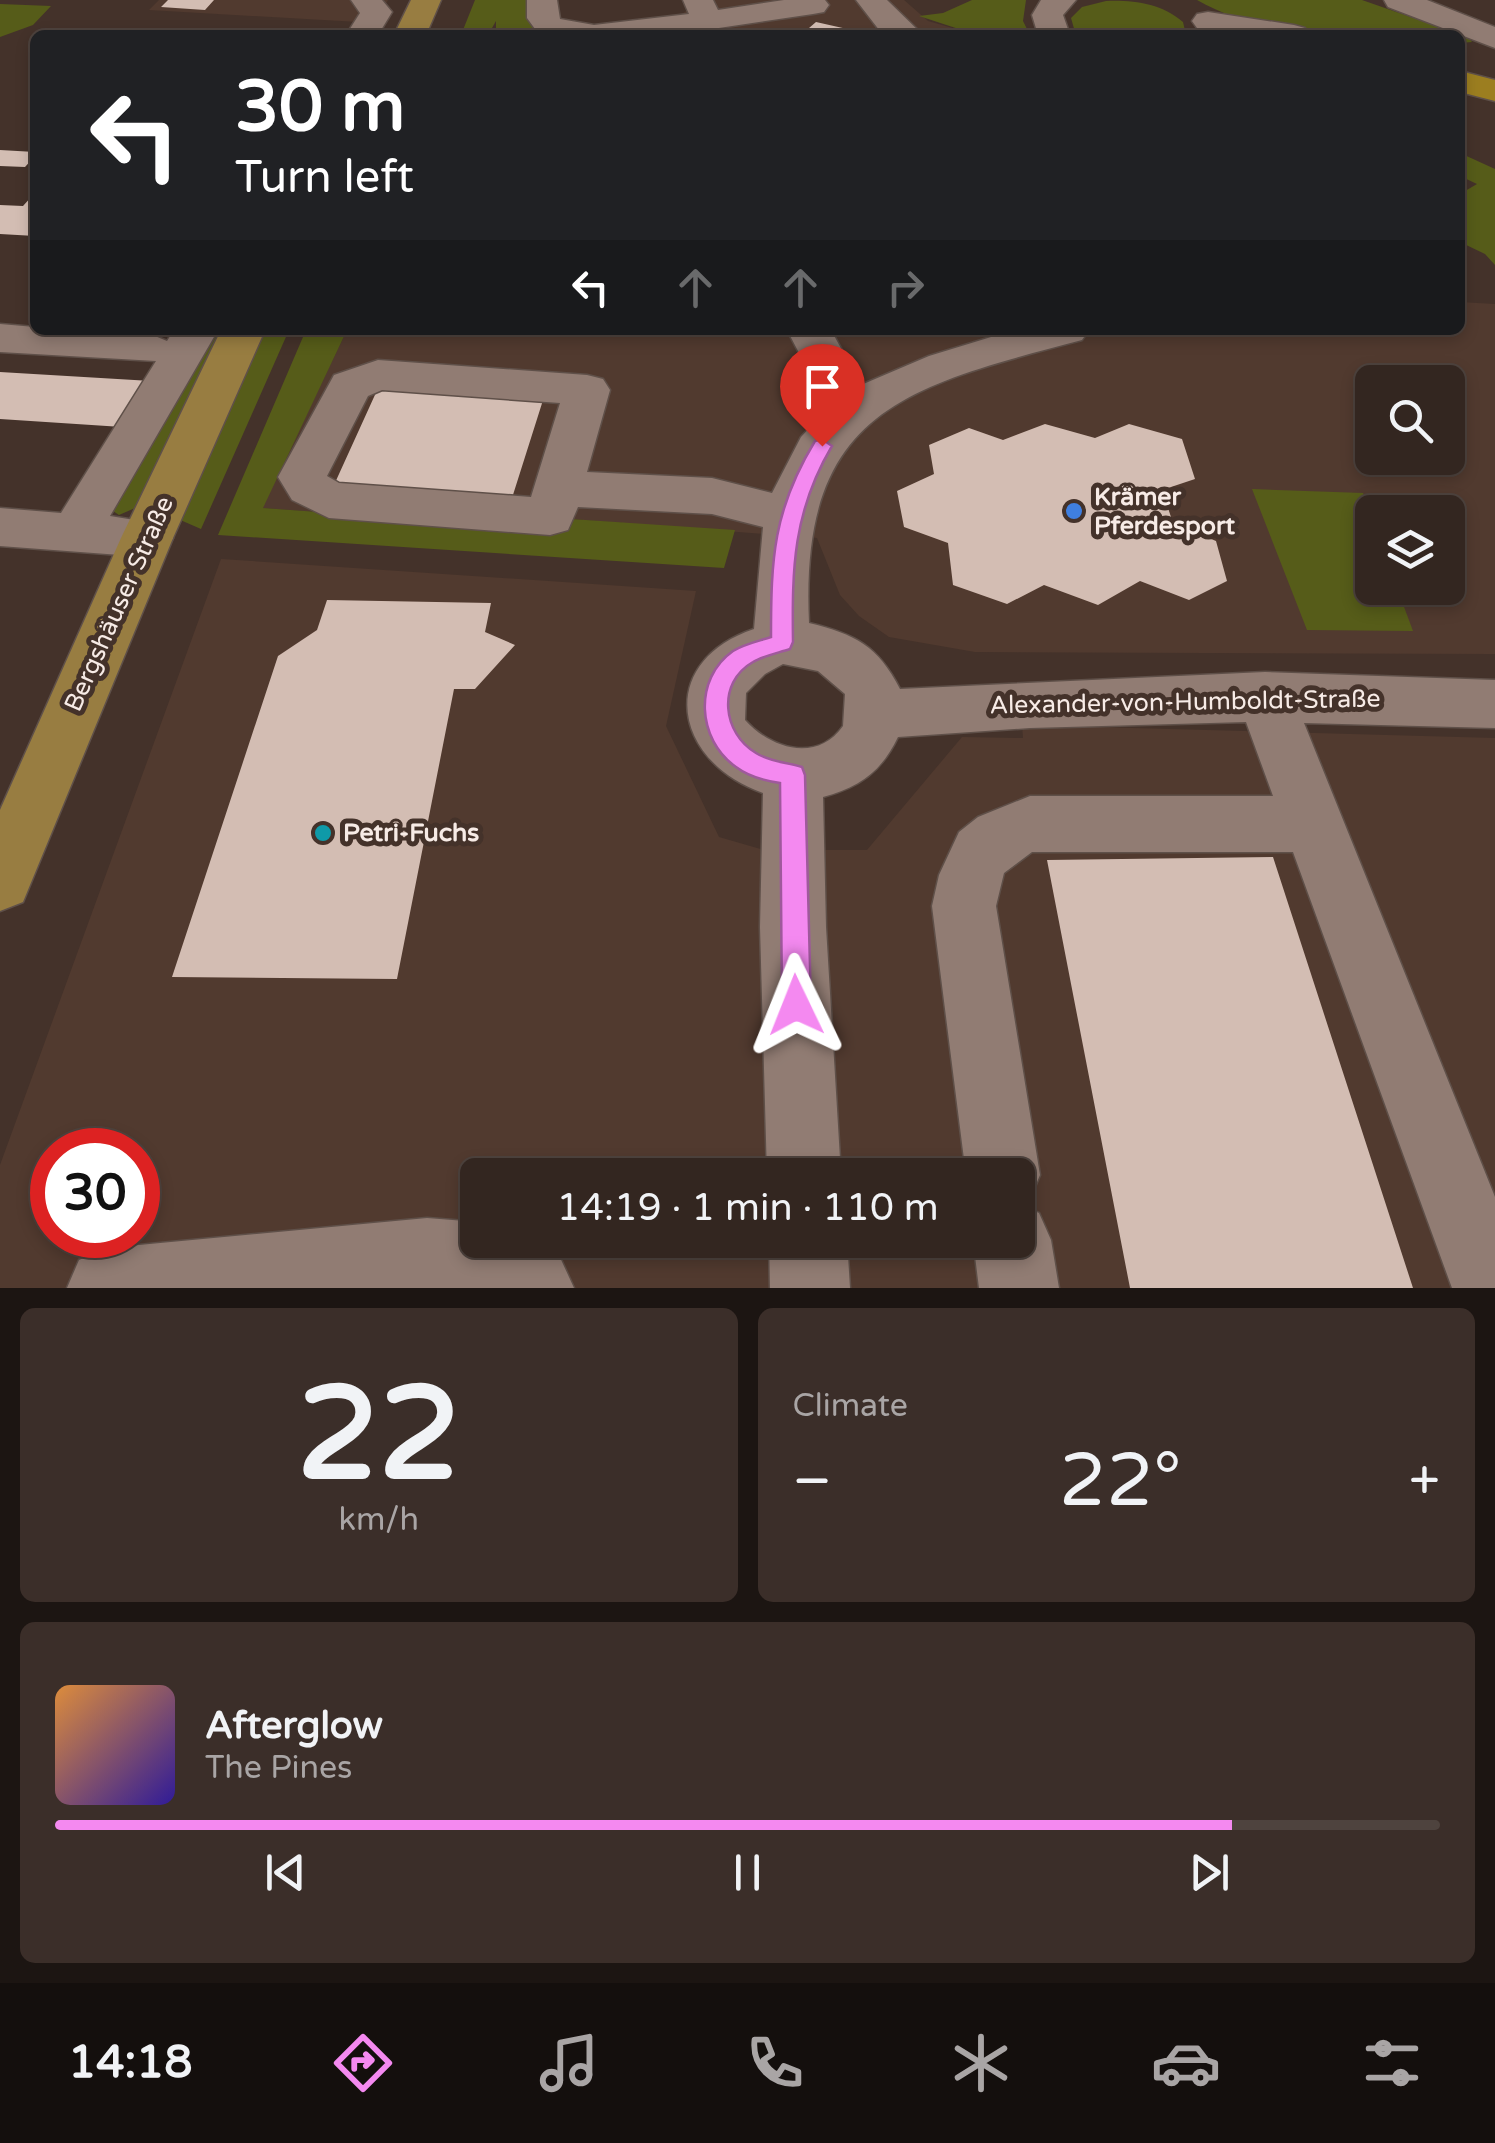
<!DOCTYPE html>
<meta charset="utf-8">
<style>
body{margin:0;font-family:"Varela Round",sans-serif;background:#3b2e29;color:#f1f3f6;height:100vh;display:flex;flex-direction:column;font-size:38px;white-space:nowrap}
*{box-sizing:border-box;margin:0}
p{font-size:32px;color:#a9a5a5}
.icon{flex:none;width:55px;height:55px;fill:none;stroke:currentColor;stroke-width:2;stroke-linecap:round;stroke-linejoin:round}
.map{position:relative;height:1288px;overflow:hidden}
.details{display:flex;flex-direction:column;gap:20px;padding:20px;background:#1c1512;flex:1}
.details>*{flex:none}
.banner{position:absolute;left:30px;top:30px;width:1435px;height:305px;border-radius:15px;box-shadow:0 5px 15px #0003,0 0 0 2px #4e433e;background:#202124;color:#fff;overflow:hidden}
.tools{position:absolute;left:1355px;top:365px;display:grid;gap:20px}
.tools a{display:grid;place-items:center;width:110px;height:110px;border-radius:15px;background:#332620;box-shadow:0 5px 15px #0003,0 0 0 2px #4e433e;font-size:50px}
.speed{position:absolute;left:30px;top:1128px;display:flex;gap:20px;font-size:50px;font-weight:700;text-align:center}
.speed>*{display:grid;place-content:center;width:130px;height:130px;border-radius:50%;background:#332620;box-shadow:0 5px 15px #0003,0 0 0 2px #4e433e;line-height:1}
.speed .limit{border:15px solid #d22;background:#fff;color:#111}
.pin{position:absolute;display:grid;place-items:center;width:85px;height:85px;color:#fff;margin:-102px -42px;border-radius:50% 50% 50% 0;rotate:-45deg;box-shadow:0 0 10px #0007}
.pin .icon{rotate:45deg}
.me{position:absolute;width:110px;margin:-55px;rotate:358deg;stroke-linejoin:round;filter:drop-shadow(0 0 8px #0008)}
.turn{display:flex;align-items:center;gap:35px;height:210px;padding:0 40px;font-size:45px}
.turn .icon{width:130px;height:130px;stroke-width:2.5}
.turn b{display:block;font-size:70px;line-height:85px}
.lanes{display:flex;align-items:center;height:95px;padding:0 40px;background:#0003;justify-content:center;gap:50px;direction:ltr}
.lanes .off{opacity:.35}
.big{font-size:75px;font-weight:600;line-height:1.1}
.details .tile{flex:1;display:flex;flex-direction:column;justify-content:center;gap:15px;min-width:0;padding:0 35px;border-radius:15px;background:#3b2e29}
.details .dial{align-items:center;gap:0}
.dial b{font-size:130px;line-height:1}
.song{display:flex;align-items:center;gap:30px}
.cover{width:120px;height:120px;border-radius:15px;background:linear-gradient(135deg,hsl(30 70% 55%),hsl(250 70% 35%))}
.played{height:10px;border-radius:5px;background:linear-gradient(90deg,#f489f0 85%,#4e433e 85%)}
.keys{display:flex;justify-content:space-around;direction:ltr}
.heat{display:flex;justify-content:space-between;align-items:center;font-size:55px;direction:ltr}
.details .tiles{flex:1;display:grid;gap:20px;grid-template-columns:1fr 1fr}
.tile:last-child{grid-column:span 2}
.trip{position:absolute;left:460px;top:1158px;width:575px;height:100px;border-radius:15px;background:#332620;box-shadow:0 5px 15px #0003,0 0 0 2px #4e433e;font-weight:600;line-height:100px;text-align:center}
.tabs{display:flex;height:160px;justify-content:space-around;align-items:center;background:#140f0d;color:#a9a5a5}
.tabs .icon{width:70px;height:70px}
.tabs .current{color:#f489f0}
.tabs b{font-size:45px;color:#f1f3f6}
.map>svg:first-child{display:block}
.built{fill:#513a2f;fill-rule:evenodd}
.green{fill:#565c19}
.building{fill:#d3bdb3}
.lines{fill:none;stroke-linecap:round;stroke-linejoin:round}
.minor-casing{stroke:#5f5049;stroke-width:3}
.major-casing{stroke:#5f5049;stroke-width:3}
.highway-casing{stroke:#5f5049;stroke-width:3}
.minor{fill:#917c73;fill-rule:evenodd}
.major{fill:#987d41;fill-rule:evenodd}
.highway{fill:#9c7e20;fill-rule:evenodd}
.route{fill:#f489f0;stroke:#9f599c;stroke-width:2.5}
.shop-dot{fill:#3f7fe0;stroke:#44322a;stroke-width:4}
.culture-dot{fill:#0f9aa8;stroke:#44322a;stroke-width:4}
.labels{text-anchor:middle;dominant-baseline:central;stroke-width:10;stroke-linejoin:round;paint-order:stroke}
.poi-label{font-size:25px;font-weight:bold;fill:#f7ebe6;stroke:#44322a;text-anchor:start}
.street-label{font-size:25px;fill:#f7ebe6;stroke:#44322a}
</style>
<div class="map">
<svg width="1495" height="1288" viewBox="0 0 1495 1288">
<rect width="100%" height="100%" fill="#44322a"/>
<path class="built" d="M 159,0 L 388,0 L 376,23 L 149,10 Z
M 687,0 L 904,0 L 928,21 L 977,35 L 625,35 L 676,18 L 686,11 Z
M 1460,302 L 1495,304 L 1495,654 L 975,652 L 889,637 L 859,616 L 840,595 L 817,538 L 571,519 L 568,530 L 262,508 L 347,330 L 1460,330 ZM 1372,382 L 1448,382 L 1448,458 L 1372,458 ZM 1372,512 L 1448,512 L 1448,588 L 1372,588 Z
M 221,559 L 696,591 L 666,726 L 719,837 L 764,850 L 867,850 L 962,737 L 1023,738 L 1022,725 L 1495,738 L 1495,1288 L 0,1288 L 0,1165 ZM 52,1150 L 138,1150 L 138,1235 L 52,1235 ZM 478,1175 L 1018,1175 L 1018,1240 L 478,1240 Z"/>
<path class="green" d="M 475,0 L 532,0 L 553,35 L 496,35 L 496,21 L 488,35 L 461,35 Z
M 972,0 L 1026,0 L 1023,21 L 1029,33 L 977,35 L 919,16 L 943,13 Z
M 1197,0 L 1362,0 L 1468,37 L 1472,42 L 1460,43 L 1460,35 C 1374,35 1274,44 1197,0 Z
M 1106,1 C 1133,0 1161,3 1183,22 L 1186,35 L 1075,32 L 1071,18 L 1082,7 Z
M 0,4 L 51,6 L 33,25 L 0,37 Z
M 1460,153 L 1495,169 L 1495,265 L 1485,254 L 1460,242 L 1460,194 L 1477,184 L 1460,176 Z
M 205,330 L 229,330 L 142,505 L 119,515 L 113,511 Z
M 259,330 L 289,330 L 201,529 L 178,519 Z
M 306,330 L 347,330 L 263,508 L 568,530 L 571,519 L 735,530 L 724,568 L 218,535 Z
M 1252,489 L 1363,493 L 1372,519 L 1372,588 L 1397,588 L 1413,631 L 1307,630 Z"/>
<path class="building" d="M 168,0 L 214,0 L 205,10 L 161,7 Z
M 816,22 L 865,33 L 865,35 L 772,35 L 809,28 Z
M 0,150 L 35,152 L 35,156 L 25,167 L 0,166 Z
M 32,196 L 35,196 L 35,236 L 0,234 L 0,205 L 23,206 Z
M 0,372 L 151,381 L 122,427 L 0,419 Z
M 379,386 L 544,397 L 512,498 L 334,485 Z
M 1045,424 L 1095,438 L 1129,424 L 1182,439 L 1195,479 L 1162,490 L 1173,523 L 1216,541 L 1227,581 L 1189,600 L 1140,581 L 1098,605 L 1044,585 L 1007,604 L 953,585 L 948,543 L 904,527 L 897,491 L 934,474 L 929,445 L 969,428 L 1003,440 Z
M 327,600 L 491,603 L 485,632 L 515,645 L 475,689 L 454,689 L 397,979 L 172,977 L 278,656 L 317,630 Z
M 1273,857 L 1413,1288 L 1130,1288 L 1047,860 Z"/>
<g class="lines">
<g class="minor-casing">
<path id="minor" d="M 351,0 L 382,0 L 392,12 L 378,35 L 346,35 L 360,13 Z
M 527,0 L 557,0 L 560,19 L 594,25 L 689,14 L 683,0 L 713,0 L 718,10 L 784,0 L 825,0 L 829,5 L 824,12 L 813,14 L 672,35 L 547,35 L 538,33 L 527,18 Z
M 856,0 L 887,0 L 923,35 L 883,35 Z
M 1041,0 L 1076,0 L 1063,15 L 1070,35 L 1038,35 L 1032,15 Z
M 1384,0 L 1427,0 L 1495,27 L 1495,48 L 1388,7 Z
M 1208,12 L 1294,25 L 1305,28 L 1310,35 L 1235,35 L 1197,28 L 1192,21 L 1197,14 Z
M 0,324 L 35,327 L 35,330 L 150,334 L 167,341 L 174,330 L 218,330 L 110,516 L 165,525 L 173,538 L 165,551 L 147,557 L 0,546 L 0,508 L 61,513 L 156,361 L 0,352 Z
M 787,330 L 831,330 L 861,385 L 929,356 L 1014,330 L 1089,330 L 1082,340 C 904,387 799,411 809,623 C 855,634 878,646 900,689 L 1265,672 L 1495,680 L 1495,728 L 1304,723 L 1495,1197 L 1495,1288 L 1452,1288 L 1293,852 L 1032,852 L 1004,873 L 996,906 L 1040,1175 L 1029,1201 L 1021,1205 L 1039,1213 L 1051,1240 L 1059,1288 L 979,1288 L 973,1240 L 1018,1240 L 1018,1175 L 966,1175 L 932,906 L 939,875 L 959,832 L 978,817 L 1030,796 L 1273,796 L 1246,722 L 1030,728 L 898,737 C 881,772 860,787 823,797 L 826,927 L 841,1175 L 767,1175 L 760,927 L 763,793 C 672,761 656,662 754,629 L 763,527 L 712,514 L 578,507 L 568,530 L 550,535 L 329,518 L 292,500 L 278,477 L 334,375 L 378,360 L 587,375 L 603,379 L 610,390 L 587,472 L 712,478 L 772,493 L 801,437 L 828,408 ZM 382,390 L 560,403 L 531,497 L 339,483 L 327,476 L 368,396 ZM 783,664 L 818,671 L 845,694 L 843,726 C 817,763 771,749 745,720 L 746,693 L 765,674 Z
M 427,1218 L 478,1222 L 478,1240 L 552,1240 L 574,1288 L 67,1288 L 79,1260 L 107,1248 Z
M 769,1240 L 847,1240 L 850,1288 L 770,1288 Z"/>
</g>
<g class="major-casing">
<path id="major" d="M 411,0 L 441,0 L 426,35 L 394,35 Z
M 221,330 L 265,330 L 173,538 L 23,902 L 0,911 L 0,810 L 121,538 Z"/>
</g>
<g class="highway-casing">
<path id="highway" d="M 1460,71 L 1495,80 L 1495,101 L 1460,92 Z"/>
</g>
<use href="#minor" class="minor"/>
<use href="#major" class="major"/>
<use href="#highway" class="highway"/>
</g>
<path class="route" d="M 822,439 L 832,446 C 793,512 792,568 793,642 L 790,649 C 778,653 763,656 753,662 C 716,683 723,734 756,753 C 770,762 786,762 802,767 L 805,775 L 811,1005 L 807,1015 L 796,1019 L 786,1015 L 782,1005 L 780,783 C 766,781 748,776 736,767 C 697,740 693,679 733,651 C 744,644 759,641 771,637 C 771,559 773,510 815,441 Z"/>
<circle class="shop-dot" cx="1074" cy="511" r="10"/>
<circle class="culture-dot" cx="323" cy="833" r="10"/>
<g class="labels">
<g class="poi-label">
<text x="1094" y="497">Krämer<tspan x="1094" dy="29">Pferdesport</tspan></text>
<text x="343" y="833">Petri-Fuchs</text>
</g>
<g class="street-label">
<text transform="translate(119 604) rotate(-66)">Bergshäuser Straße</text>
<text transform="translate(1185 702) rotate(-1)">Alexander-von-Humboldt-Straße</text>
</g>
</g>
</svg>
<div class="tools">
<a><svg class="icon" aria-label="search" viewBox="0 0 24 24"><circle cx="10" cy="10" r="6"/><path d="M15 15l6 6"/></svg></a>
<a><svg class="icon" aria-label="layers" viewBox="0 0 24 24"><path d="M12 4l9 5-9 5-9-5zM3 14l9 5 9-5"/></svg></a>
</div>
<div class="speed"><div class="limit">30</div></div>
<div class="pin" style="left:822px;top:446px;background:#d93025"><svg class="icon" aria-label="arrive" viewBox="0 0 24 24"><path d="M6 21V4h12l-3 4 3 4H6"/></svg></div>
<svg class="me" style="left:796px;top:1005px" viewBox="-20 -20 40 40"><path d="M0-17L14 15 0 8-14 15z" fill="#f489f0" stroke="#fff" stroke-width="4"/></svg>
<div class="trip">14:19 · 1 min · 110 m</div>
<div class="banner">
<div class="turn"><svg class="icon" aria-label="left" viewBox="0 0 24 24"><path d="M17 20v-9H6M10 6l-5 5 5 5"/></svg><div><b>30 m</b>Turn left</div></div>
<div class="lanes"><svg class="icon" aria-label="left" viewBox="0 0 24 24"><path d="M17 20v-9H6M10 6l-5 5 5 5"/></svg><svg class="icon off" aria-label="ahead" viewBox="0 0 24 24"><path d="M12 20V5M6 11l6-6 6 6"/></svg><svg class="icon off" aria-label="ahead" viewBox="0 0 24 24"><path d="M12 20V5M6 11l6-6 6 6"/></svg><svg class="icon off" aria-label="right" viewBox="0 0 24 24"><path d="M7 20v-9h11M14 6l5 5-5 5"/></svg></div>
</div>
</div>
<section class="details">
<div class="tiles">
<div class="tile dial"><b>22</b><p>km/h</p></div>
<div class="tile"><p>Climate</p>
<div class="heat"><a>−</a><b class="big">22°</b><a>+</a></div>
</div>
<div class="tile">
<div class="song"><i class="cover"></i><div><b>Afterglow</b><p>The Pines</p></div></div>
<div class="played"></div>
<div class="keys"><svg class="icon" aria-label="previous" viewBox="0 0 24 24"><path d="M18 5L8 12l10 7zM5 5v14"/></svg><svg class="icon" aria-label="pause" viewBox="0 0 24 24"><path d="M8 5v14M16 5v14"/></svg><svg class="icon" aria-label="next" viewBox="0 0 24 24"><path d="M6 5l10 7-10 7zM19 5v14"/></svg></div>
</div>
</div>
</section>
<nav class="tabs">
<b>14:18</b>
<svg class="icon current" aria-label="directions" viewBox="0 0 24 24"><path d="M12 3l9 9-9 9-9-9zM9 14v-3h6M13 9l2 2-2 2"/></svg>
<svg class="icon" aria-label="music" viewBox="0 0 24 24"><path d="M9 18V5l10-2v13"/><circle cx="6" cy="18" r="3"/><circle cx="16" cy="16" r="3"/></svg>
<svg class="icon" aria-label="phone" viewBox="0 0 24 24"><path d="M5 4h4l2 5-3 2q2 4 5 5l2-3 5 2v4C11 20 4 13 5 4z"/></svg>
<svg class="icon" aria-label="climate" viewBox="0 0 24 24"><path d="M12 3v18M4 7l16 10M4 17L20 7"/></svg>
<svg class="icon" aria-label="car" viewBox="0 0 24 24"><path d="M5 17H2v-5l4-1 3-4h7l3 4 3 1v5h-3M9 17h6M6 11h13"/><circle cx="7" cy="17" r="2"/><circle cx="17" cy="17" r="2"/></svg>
<svg class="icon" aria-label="filters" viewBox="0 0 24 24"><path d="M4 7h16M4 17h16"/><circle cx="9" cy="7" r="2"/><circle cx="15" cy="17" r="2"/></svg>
</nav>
